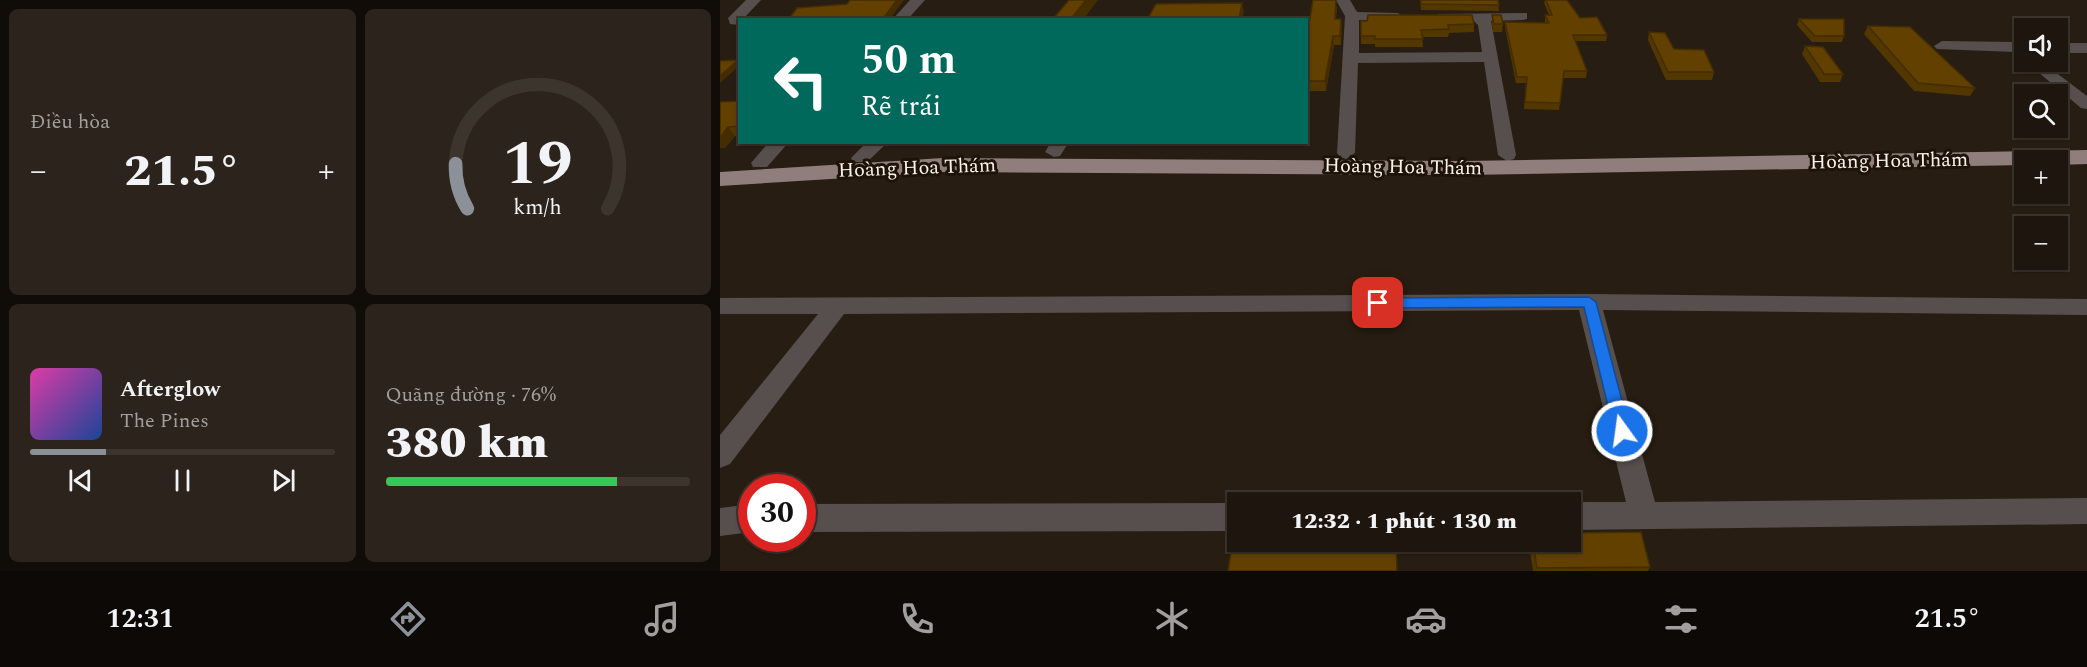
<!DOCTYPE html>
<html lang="vi">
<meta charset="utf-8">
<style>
body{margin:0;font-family:Spectral,serif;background:#2b231c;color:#f1f3f6;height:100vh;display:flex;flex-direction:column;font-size:22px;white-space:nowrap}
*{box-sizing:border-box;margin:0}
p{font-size:20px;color:#a19f9e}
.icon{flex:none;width:33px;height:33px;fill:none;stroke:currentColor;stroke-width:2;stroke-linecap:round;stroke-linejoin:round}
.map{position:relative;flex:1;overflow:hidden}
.panel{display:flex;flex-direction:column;gap:9px;padding:9px;background:#100c08;width:720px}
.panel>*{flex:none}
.top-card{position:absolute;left:18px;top:18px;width:570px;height:126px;border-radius:0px;box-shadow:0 2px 4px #0004,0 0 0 2px #3c352e;background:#00695c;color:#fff;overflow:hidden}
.fabs{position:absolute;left:1294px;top:18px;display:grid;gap:12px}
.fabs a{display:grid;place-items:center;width:54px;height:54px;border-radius:0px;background:#1e160e;box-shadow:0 2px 4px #0004,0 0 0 2px #3c352e;font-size:30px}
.speed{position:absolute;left:18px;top:474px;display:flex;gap:12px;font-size:30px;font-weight:700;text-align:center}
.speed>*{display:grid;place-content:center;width:78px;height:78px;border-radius:50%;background:#1e160e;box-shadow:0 2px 4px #0004,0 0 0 2px #3c352e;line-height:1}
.speed .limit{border:9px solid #d22;background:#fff;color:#111}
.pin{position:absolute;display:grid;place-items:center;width:51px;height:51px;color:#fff;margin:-26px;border-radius:12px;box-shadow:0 3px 9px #0006}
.me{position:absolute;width:66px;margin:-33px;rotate:346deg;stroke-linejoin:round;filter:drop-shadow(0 0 4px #0008)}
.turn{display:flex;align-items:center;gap:21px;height:126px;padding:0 24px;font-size:27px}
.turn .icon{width:78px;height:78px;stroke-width:2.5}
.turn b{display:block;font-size:42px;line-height:51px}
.big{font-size:45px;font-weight:800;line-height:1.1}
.panel .widget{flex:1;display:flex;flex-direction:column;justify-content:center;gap:9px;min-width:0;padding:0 21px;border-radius:9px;background:#2b231c}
.panel .dial{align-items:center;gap:0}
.dial svg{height:156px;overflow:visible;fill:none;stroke:#3c352e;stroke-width:7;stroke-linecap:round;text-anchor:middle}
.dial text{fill:#f1f3f6;stroke:none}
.song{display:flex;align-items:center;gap:18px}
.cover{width:72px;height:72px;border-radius:9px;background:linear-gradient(135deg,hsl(320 70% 55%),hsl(220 70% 35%))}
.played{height:6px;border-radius:3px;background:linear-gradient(90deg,#8c9099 25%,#3c352e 25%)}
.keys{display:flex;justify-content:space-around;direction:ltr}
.heat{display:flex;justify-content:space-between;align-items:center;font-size:33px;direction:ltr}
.charge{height:9px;border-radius:4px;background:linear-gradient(90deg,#34c759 76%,#3c352e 0)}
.panel .tiles{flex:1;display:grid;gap:9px;grid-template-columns:repeat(2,1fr)}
.trip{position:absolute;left:507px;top:492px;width:354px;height:60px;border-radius:0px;background:#1e160e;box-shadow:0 2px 4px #0004,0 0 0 2px #3c352e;font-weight:800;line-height:60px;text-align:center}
.tab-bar{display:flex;height:96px;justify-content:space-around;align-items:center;background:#0c0906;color:#a19f9e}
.tab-bar .icon{width:42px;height:42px}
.tab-bar .selected{color:#8c9099}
.tab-bar b{font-size:27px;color:#f1f3f6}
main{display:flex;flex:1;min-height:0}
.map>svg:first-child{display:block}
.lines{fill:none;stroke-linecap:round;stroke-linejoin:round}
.minor{fill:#574f4d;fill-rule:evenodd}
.major{fill:#8f7e7b;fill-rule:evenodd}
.wall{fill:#533700}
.shaded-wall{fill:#442d00}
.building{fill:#614000;stroke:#442d00;stroke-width:1.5}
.route{fill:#1a73e8;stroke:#114b97;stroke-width:1.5}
.labels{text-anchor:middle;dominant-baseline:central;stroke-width:6;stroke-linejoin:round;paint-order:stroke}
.street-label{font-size:20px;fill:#fbf3eb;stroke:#1e1309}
</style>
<main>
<section class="panel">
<div class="tiles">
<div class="widget"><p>Điều hòa</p>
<div class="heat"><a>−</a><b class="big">21.5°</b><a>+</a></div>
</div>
<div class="widget dial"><svg viewBox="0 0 100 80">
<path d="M14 69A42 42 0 1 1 86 69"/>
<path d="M14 69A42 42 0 0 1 8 46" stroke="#8c9099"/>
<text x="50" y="56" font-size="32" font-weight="700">19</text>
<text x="50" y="72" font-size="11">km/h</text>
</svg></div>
<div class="widget">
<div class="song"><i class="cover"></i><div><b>Afterglow</b><p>The Pines</p></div></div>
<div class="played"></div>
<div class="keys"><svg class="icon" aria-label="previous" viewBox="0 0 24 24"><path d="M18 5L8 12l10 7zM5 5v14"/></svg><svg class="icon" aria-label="pause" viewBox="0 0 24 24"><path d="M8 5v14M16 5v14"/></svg><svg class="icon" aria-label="next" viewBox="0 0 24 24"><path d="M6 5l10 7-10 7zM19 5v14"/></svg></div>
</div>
<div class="widget"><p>Quãng đường · 76%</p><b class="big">380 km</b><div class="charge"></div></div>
</div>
</section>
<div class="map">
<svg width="1367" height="571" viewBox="0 0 1367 571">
<rect width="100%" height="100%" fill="#281d12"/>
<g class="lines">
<path class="minor" d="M 26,0 L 41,0 L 24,18 L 26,20 L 20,20 L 20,25 L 10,24 L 8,18 Z
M 190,0 L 205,0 L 187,20 L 172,20 Z
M 616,0 L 630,0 L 637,12 L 678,13 L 685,17 L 678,21 L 639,20 L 639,53 L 762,52 L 758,25 L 753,20 L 718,20 L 718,14 L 807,13 L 807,19 L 802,20 L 771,21 L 796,155 L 794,159 L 787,161 L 778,155 L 764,62 L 638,63 L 635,153 L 626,159 L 620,157 L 617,153 L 625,16 Z
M 1222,41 L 1295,42 L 1303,47 L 1295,52 L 1217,49 L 1214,46 Z
M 1338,43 L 1367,43 L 1367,53 L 1338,53 Z
M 1306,62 L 1322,62 L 1367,96 L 1367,109 L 1361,108 Z
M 49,142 L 69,142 L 47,167 L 33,167 L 31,163 Z
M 147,142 L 168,142 L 147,162 L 133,162 L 131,158 Z
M 331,142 L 349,142 L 340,156 L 334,157 L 325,152 Z
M 869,294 L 1367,299 L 1367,315 L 883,310 L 935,502 L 1367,498 L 1367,524 L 850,530 L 850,502 L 906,502 L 859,310 L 124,314 L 10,464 L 0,468 L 0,435 L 98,314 L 0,314 L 0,298 Z
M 518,503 L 518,531 L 82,532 L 82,504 Z
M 32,504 L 32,532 L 0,536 L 0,508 Z"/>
<path class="major" d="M 1367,150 L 1367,164 L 1338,165 L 1338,160 L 1305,160 L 1305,165 L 743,175 L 223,172 L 0,186 L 0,172 L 223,158 L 743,161 Z"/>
</g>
<path class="wall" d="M 700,0 L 778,0 L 779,11 L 701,10 Z
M 825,0 L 847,0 L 860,18 L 887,35 L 886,41 L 855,41 L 867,71 L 866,78 L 843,78 L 839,110 L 804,109 L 806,83 L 796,83 L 785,28 L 785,22 L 825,23 L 825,15 L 829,15 L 824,3 Z
M 617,6 L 616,19 L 621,19 L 621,45 L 614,45 L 606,91 L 586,91 L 586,44 Z
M 772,15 L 783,24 L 782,32 L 773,32 L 772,23 Z
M 1079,19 L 1124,36 L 1122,42 L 1092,42 L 1077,25 Z
M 641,21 L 754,24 L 754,32 L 729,33 L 728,37 L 702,37 L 703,47 L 655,47 L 655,44 L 641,44 Z
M 1148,26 L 1255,88 L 1250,96 L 1194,91 L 1144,34 Z
M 929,32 L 954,49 L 994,72 L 992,80 L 946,80 L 928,40 Z
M 1085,46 L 1123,74 L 1120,82 L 1100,82 L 1082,54 Z
M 20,101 L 20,135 L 15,136 L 5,148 L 0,148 Z
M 810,542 L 850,542 L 930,567 L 928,571 L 813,571 L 809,545 Z"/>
<path class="shaded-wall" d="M 177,0 L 184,0 L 169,20 L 162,20 Z
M 366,0 L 378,0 L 363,20 L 350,20 Z
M 522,3 L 524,12 L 522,20 L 519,20 Z
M 621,19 L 622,28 L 621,45 L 620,36 Z
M 613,36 L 614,45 L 606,91 L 605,81 Z
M 18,60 L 20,62 L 20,65 L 0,83 L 0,76 Z
M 8,127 L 15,136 L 5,148 L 0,148 L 0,138 Z"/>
<path class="building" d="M 130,0 L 177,0 L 162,20 L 68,20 L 77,8 L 127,4 Z
M 349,0 L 366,0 L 350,20 L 332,20 Z
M 593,0 L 616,0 L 615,19 L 621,19 L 620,36 L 613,36 L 605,81 L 586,81 L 586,44 Z
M 701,0 L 778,0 L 779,5 L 701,4 Z
M 826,0 L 847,0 L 860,18 L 877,17 L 887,35 L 853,35 L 867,71 L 844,71 L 840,103 L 805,102 L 807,77 L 797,77 L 785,22 L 829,23 L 825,15 L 832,15 Z
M 522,3 L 519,20 L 427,20 L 436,4 Z
M 648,15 L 752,15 L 754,24 L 728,25 L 729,29 L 701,30 L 703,39 L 655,39 L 655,36 L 641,36 L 641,21 L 647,21 Z
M 772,15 L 781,15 L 783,24 L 774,24 Z
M 1079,19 L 1124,19 L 1124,36 L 1095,36 Z
M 1148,26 L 1190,27 L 1255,88 L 1198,83 Z
M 929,32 L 945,33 L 954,49 L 984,50 L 994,72 L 948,72 Z
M 1085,46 L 1103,47 L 1123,74 L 1104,74 Z
M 18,60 L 0,76 L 0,61 Z
M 20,101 L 20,126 L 8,127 L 0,138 L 0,102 Z
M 921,532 L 930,567 L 817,568 L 813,542 L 850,542 L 850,533 Z
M 514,533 L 518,533 L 518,542 L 676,542 L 677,571 L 508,571 Z"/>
<path class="route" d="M 869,297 L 876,302 L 910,431 L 908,435 L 896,435 L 894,431 L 864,307 L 658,308 L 651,303 L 658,298 Z"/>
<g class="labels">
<g class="street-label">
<text transform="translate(1169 161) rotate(-1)">Hoàng Hoa Thám</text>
<text transform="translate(683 167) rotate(1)">Hoàng Hoa Thám</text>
<text transform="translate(197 168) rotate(-2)">Hoàng Hoa Thám</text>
</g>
</g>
</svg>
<div class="fabs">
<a><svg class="icon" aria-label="sound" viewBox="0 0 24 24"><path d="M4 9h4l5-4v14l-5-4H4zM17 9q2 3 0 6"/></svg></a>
<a><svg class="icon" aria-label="search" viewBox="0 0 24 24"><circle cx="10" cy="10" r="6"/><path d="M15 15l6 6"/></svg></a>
<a>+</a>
<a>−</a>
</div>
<div class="speed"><div class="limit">30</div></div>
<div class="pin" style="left:658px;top:303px;background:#d93025"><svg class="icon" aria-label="arrive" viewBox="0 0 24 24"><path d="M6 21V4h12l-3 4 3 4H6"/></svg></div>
<svg class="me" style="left:902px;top:431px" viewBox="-20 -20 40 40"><circle r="17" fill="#1a73e8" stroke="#fff" stroke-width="3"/><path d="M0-11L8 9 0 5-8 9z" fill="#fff"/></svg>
<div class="trip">12:32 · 1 phút · 130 m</div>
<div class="top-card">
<div class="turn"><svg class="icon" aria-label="left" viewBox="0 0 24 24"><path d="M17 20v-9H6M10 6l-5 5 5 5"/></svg><div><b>50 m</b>Rẽ trái</div></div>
</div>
</div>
</main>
<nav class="tab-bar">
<b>12:31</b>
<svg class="icon selected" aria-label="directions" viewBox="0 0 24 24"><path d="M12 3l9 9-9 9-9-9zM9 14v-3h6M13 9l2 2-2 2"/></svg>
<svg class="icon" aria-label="music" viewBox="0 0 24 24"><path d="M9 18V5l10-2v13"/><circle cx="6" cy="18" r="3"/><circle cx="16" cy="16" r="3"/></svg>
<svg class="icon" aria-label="phone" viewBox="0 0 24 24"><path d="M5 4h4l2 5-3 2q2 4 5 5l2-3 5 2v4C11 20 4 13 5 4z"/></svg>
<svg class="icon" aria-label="climate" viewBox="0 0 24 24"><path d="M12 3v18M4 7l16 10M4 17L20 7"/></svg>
<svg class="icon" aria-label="car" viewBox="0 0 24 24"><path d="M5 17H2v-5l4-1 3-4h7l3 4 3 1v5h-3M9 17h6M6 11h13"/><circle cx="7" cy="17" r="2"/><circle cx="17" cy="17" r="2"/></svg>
<svg class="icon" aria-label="filters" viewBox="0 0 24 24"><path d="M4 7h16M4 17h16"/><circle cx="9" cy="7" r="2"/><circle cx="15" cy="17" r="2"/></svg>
<b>21.5°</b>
</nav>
